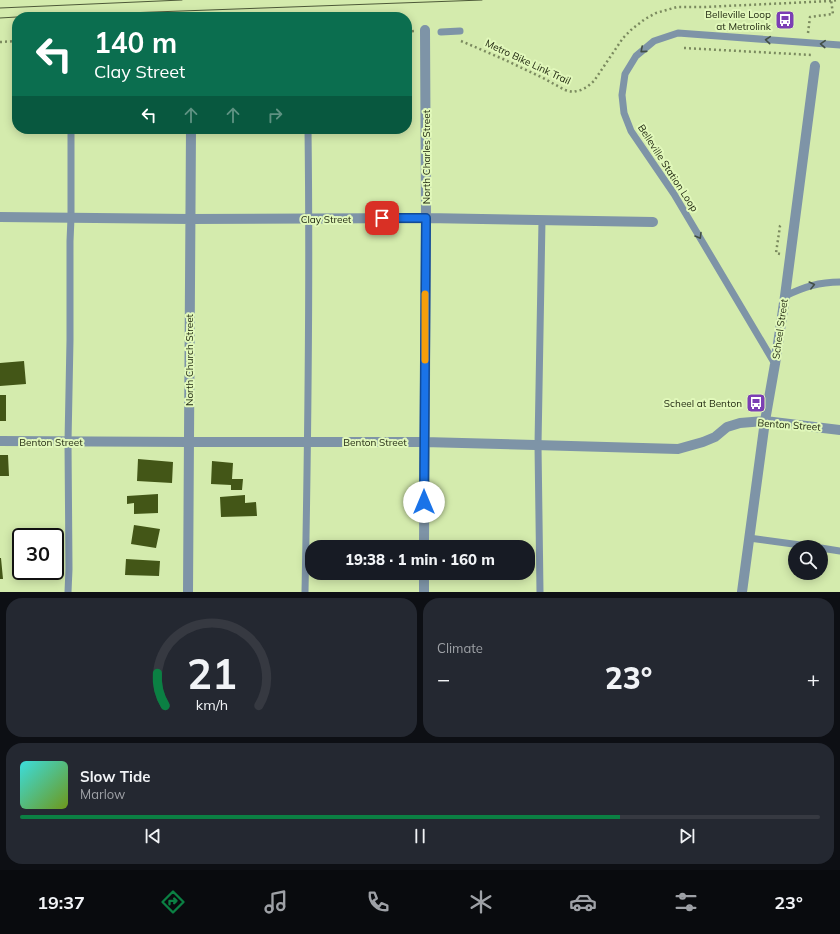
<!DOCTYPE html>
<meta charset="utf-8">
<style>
body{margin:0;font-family:Mulish,sans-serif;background:#242831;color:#f1f3f6;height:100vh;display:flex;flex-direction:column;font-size:15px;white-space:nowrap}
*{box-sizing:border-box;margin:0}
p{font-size:13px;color:#9ea1a6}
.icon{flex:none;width:22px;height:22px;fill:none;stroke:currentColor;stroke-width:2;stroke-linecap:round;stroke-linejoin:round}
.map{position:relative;height:592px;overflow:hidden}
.side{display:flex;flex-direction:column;gap:6px;padding:6px;background:#0d0f14;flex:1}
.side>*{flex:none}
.top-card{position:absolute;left:12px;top:12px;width:400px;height:122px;border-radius:16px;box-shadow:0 2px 10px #0003;background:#0b6e4f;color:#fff;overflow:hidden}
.tools{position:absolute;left:788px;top:540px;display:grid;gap:8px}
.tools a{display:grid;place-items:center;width:40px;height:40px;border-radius:50%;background:#171b24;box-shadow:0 2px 10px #0003;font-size:20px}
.speed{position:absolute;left:12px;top:528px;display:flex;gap:8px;font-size:20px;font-weight:700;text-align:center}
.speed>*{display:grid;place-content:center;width:52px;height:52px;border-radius:50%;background:#171b24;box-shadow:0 2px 10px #0003;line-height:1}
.speed .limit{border:2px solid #111;border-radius:6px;background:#fff;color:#111}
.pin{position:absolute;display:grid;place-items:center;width:34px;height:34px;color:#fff;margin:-17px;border-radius:8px;box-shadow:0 2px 6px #0006}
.me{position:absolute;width:44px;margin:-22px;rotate:0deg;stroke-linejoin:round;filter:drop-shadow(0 0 3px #0008)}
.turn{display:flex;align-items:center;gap:14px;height:84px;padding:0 16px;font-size:18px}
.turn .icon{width:52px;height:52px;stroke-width:2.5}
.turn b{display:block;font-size:28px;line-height:34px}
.lanes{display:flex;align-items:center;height:38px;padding:0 16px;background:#0003;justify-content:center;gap:20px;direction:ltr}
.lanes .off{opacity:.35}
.big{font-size:30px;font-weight:800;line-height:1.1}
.side .widget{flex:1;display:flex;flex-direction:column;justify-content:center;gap:6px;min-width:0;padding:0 14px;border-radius:16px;background:#242831}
.side .dial{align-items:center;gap:0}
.dial svg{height:104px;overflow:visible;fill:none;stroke:#363941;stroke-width:7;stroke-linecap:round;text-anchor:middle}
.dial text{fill:#f1f3f6;stroke:none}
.song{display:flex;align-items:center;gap:12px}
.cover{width:48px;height:48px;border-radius:6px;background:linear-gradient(135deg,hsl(180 70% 55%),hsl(80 70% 35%))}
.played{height:4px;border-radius:2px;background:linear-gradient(90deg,#0b8043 75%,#363941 75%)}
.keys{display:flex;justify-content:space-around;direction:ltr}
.heat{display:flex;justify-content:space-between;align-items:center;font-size:22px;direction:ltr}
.side .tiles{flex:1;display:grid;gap:6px;grid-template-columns:1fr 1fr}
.widget:last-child{grid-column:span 2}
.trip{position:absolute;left:305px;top:540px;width:230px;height:40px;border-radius:16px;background:#171b24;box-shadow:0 2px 10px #0003;font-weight:800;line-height:40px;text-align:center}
.menu{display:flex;height:64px;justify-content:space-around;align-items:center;background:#090b0e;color:#9ea1a6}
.menu .icon{width:28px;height:28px}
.menu .active{color:#0b8043}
.menu b{font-size:18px;color:#f1f3f6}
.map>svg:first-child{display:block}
.building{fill:#435617}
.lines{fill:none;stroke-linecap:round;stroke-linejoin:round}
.path{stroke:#7b8a5f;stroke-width:2.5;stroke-dasharray:2 3;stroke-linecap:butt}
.service{stroke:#7e94a7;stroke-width:7}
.minor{stroke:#7e94a7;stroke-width:10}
.tram{stroke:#4d5938;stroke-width:1}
.oneway{stroke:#424f46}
.route-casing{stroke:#114b97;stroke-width:10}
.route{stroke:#1a73e8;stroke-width:7}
.slow{stroke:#f59e0b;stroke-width:7}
.labels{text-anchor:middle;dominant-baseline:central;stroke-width:4;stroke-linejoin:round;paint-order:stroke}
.poi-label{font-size:10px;fill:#222a12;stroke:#e1f8ba;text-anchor:end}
.street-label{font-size:10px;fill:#222a12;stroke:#e1f8ba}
</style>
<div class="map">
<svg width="840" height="592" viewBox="0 0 840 592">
<rect width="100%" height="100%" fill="#d4ebad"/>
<path class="building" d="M 24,361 L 26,384 L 0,386 L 0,363 Z
M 0,395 L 6,395 L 6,421 L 0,421 Z
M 0,455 L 8,455 L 9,476 L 0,476 Z
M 138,459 L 173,462 L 172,483 L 137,481 Z
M 212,461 L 233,463 L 232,479 L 243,479 L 242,490 L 231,490 L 231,485 L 211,484 Z
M 158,494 L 158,513 L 134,514 L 134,503 L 127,504 L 127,496 Z
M 245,495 L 245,503 L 256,502 L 257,516 L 221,517 L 220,497 Z
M 134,525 L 160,529 L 156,548 L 131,544 Z
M 0,558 L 1,558 L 3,579 L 0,579 Z
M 126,559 L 160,561 L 159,576 L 125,575 Z"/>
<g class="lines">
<path class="path" d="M 407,32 L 414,31
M 808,33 L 810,17 L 833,14 L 831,0
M 461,41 L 503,59 L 543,78 L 565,90 L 573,92 L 581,90 L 587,87 L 594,81 L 623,38 L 632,29 L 645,19 L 656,13 L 677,7 L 705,7 L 831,1 L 839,0
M 0,42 L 17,41
M 684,48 L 812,55
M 780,254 L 776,253 L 780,226 L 782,223"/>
<path class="service" d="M 441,32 L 460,31
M 785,296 C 804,287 819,282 840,282
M 775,364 L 674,194 L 631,131 L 624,113 L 622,95 L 625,74 L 636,56 L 654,41 L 678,33 L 840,45
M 749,538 L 815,547
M 821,548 L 840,551
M 68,592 L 69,569 L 68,442 L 70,340 L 70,241 L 71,218 L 71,129
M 305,592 C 308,438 310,283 308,129
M 540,592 L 538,445 L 542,220"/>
<path class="minor" d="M 0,217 L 190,219 L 426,218 L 653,222
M 0,441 L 189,442 L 424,442 L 678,449 L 703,442 L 715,437 L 727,427 L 740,423 L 765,421 L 840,430
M 424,547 L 426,218 L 425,30
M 188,592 L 191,129
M 424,592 L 424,573
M 742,592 L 765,421 L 775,364 L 785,296 L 815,66"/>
<path class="tram" d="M 0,8 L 182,0
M 18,17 L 482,0
M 0,18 L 17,17"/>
</g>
<defs><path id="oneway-chevron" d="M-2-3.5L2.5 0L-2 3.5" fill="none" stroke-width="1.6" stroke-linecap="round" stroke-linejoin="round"/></defs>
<g class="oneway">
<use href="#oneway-chevron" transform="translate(768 40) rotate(-175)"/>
<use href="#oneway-chevron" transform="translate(823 44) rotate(-177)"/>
<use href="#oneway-chevron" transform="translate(643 50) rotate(139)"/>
<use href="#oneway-chevron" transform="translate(699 236) rotate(59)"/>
<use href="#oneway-chevron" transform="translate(812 285) rotate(-14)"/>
</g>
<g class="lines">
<g class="route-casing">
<path id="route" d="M 382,218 L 426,218 L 424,502"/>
</g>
<use href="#route" class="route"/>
<path class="slow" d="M 425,360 L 425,294"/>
</g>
<defs>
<g id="bus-square" transform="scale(1)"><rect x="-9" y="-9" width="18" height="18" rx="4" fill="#7b3eb4" stroke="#e1f8ba"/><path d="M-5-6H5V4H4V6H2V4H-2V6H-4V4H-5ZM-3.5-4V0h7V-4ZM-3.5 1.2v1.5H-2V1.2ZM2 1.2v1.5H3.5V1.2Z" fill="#fff"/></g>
</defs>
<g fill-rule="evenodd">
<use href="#bus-square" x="785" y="20"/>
<use href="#bus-square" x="756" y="403"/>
</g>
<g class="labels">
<g class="poi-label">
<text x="771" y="14">Belleville Loop<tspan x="771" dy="12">at Metrolink</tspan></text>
<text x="742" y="403">Scheel at Benton</text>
</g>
<g class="street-label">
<text transform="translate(528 62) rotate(25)">Metro Bike Link Trail</text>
<text transform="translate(426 157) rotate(-90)">North Charles Street</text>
<text transform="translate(668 168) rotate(57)">Belleville Station Loop</text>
<text x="326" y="219">Clay Street</text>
<text transform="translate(780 329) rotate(-82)">Scheel Street</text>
<text transform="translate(189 360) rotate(-90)">North Church Street</text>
<text transform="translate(789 425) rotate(4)">Benton Street</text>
<text x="51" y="442">Benton Street</text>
<text x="375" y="442">Benton Street</text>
</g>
</g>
</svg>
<div class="tools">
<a><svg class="icon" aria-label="search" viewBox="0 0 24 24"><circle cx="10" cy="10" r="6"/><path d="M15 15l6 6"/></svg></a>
</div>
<div class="speed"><div class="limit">30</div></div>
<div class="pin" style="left:382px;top:218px;background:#d93025"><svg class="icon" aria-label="arrive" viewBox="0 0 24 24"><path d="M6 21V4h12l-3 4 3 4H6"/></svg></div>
<svg class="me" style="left:424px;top:502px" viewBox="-20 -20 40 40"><circle r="19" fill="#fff"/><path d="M0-13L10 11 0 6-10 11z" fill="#1a73e8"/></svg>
<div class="trip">19:38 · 1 min · 160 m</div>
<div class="top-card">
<div class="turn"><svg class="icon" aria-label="left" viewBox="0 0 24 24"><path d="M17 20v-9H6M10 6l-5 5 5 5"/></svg><div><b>140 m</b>Clay Street</div></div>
<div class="lanes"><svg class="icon" aria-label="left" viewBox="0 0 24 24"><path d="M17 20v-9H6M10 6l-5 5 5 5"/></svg><svg class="icon off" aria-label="ahead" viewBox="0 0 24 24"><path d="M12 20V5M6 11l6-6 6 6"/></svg><svg class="icon off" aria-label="ahead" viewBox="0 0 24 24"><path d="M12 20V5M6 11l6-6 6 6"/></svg><svg class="icon off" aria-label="right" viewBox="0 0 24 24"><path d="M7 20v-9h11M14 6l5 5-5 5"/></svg></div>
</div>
</div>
<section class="side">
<div class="tiles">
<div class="widget dial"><svg viewBox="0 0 100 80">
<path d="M14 69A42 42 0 1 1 86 69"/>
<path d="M14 69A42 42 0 0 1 8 44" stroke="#0b8043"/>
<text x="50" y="56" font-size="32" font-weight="700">21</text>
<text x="50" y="72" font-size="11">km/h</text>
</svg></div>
<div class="widget"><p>Climate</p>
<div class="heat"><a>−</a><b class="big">23°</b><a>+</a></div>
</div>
<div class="widget">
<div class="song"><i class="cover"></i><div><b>Slow Tide</b><p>Marlow</p></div></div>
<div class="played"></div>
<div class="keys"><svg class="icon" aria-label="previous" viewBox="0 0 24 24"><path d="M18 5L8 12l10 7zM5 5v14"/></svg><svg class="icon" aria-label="pause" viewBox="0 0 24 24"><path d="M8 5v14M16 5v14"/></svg><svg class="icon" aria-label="next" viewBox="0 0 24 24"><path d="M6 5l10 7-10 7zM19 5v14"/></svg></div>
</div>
</div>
</section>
<nav class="menu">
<b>19:37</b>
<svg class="icon active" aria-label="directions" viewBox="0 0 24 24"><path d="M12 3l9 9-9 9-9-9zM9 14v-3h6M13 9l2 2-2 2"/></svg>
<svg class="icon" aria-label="music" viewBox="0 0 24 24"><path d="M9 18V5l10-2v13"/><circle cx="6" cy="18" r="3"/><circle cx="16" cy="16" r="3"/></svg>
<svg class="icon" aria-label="phone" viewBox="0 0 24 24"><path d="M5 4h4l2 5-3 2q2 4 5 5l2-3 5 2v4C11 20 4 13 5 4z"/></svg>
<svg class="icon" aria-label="climate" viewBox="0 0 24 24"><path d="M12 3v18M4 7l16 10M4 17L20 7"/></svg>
<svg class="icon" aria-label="car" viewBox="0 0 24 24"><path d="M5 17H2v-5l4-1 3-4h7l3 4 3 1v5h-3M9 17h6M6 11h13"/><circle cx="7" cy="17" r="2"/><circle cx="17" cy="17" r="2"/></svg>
<svg class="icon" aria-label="filters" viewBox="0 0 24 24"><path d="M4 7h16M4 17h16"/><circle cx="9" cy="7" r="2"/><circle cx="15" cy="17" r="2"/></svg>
<b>23°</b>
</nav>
